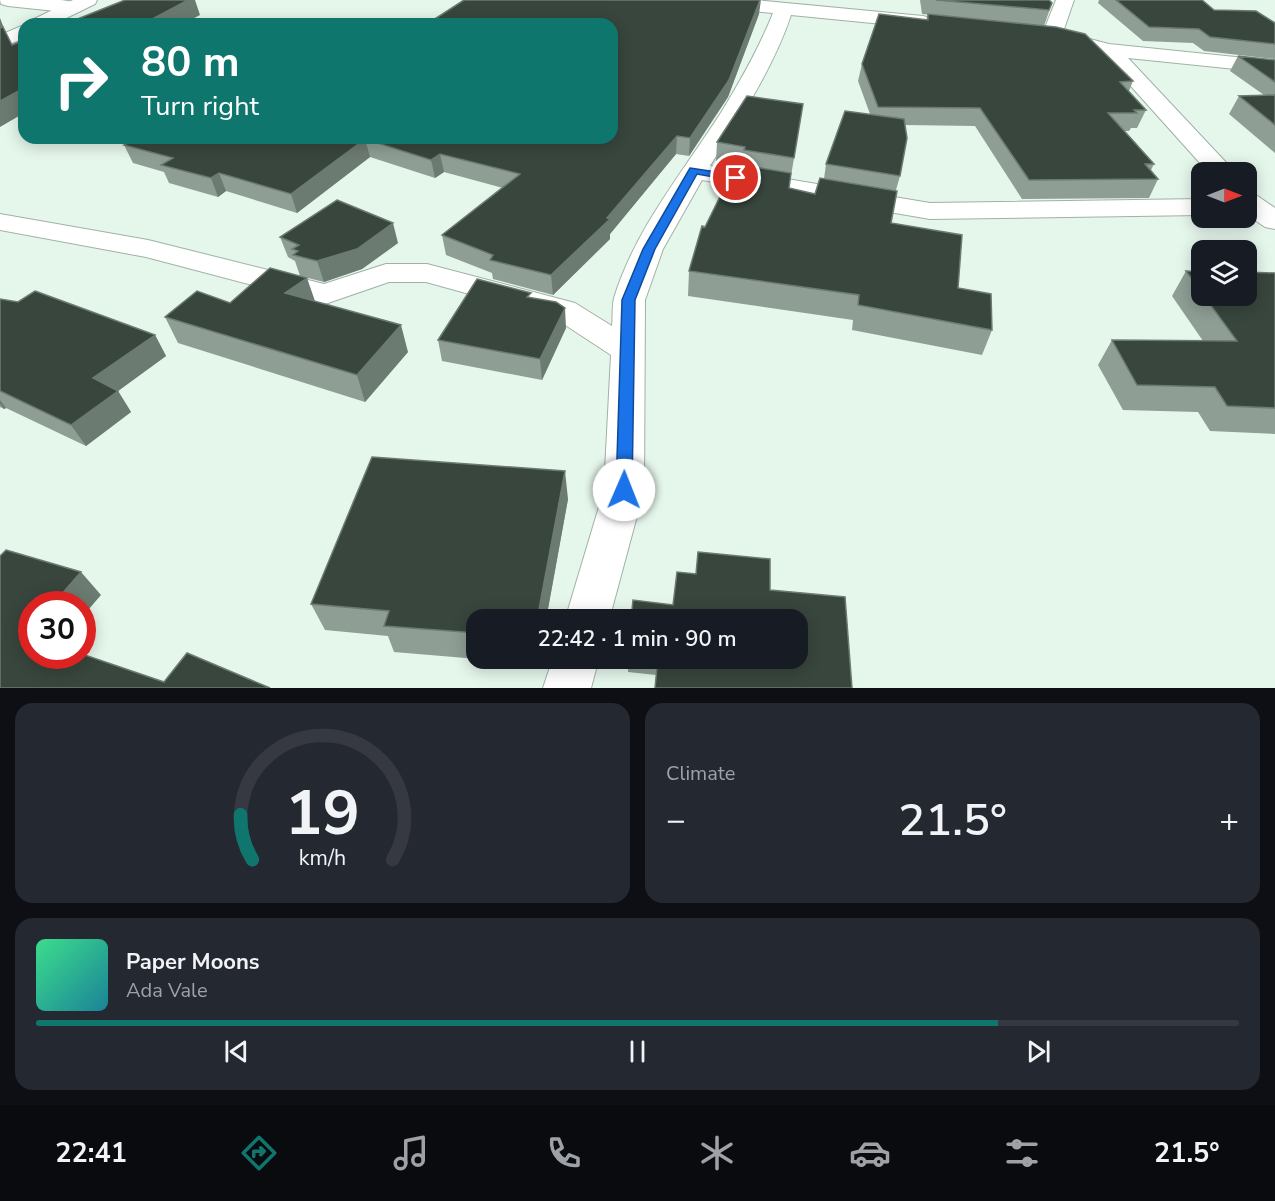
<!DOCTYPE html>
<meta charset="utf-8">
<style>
body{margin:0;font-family:"Nunito Sans",sans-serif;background:#242831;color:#f1f3f6;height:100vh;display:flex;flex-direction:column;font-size:22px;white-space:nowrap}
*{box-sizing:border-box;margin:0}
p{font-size:20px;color:#9ea1a6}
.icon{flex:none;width:33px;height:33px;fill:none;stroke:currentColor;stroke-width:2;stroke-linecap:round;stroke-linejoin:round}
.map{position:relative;height:688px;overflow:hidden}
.side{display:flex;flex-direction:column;gap:15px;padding:15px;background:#0d0f14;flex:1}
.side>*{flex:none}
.hud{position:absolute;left:18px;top:18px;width:600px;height:126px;border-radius:18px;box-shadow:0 3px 15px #0003;background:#0f766e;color:#fff;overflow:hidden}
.needle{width:39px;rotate:90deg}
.controls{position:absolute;left:1191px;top:162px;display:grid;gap:12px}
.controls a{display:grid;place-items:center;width:66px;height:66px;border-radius:12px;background:#171b24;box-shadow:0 3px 15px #0003;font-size:30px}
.speed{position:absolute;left:18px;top:591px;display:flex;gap:12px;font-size:30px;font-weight:700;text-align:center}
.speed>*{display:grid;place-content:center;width:78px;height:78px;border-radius:50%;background:#171b24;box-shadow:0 3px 15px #0003;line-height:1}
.speed .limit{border:9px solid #d22;background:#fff;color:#111}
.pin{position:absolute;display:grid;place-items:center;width:51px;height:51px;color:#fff;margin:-26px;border:3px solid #fff;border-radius:50%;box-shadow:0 2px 6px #0007}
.me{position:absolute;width:66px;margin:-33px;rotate:1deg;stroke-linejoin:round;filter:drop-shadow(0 0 4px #0008)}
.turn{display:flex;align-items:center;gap:21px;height:126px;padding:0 24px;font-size:27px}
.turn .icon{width:78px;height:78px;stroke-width:2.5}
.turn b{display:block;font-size:42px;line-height:51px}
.big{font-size:45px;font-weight:600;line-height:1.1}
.side .widget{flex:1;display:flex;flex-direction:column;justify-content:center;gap:9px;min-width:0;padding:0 21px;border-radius:18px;background:#242831}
.side .dial{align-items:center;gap:0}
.dial svg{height:156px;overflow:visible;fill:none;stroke:#363941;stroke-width:7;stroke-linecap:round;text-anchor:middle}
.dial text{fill:#f1f3f6;stroke:none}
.song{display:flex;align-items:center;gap:18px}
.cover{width:72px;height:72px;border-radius:9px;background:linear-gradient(135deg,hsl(150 70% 55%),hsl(190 70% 35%))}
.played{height:6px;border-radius:3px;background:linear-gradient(90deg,#0f766e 80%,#363941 80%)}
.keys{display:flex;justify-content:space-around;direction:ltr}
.heat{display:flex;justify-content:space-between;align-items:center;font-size:33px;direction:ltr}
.side .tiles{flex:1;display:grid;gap:15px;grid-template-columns:1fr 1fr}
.widget:last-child{grid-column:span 2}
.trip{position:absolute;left:466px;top:609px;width:342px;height:60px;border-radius:18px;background:#171b24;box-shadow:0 3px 15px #0003;font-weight:600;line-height:60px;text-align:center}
.menu{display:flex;height:96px;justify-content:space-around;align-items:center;background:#090b0e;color:#9ea1a6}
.menu .icon{width:42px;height:42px}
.menu .current{color:#0f766e}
.menu b{font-size:27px;color:#f1f3f6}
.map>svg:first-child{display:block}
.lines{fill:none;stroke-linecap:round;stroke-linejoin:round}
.street-casing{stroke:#a0b1a6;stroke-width:2}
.secondary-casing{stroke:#a0b1a6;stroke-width:2}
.street{fill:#fff;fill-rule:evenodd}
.secondary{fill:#fff;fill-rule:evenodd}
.wall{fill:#8e9e94}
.shaded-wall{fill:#6c7b71}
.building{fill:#38463d;stroke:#6c7b71;stroke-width:1.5}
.route{fill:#1a73e8;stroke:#114b97;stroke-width:1.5}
</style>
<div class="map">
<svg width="1275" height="688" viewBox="0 0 1275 688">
<rect width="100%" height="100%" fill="#e5f6eb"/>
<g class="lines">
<g class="street-casing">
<path id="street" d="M 0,0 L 61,0 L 81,3 L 83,7 L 81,11 L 74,13 L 8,6 L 1,4 Z
M 689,0 L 755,0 L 923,16 L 930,18 L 933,22 L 930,26 L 923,28 L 791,15 C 773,69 740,118 710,166 L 930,203 L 1202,199 L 1202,215 L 930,219 L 702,180 L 663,249 L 645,300 L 644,490 L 609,620 L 565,620 L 604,490 L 611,355 L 553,317 L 426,282 L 389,282 L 325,304 L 146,257 L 0,230 L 0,214 L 148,240 L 324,284 L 386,264 L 427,264 L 575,303 L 612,326 C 613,317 612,306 614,298 C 635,229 684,171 722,111 C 741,80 760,46 773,13 L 698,6 L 691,4 Z
M 1056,0 L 1074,0 L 1063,32 L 1109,44 L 1275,61 L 1275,73 L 1128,58 L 1235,172 L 1208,172 L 1102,54 L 1045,39 L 1042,35 Z
M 1246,193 L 1256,195 L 1275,208 L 1275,229 L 1265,227 L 1246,214 Z
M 553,658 L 599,658 L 591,688 L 543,688 Z"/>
</g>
<g class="secondary-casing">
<path id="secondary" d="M 73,0 L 97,0 L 95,4 L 54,24 L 29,24 L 32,20 Z
M 24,25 L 24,38 L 0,48 L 0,35 Z"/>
</g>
<use href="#street" class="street"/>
<use href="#secondary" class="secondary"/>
</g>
<path class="wall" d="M 920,0 L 1049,0 L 1052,3 L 1044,26 L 922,14 Z
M 1099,0 L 1202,0 L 1214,10 L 1275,23 L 1275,59 L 1204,51 L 1193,43 L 1143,41 L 1098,3 Z
M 759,14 L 728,97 L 689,156 L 676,154 L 610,234 L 610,239 L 553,295 L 493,279 L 492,273 L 446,255 L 442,235 L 503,188 L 444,172 L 435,178 L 370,157 L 297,213 L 226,191 L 218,197 L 169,183 L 164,172 L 133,163 L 124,145 L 136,138 L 612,138 Z
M 928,14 L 1133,81 L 1129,91 L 1146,110 L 1137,128 L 1131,128 L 1129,131 L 1125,131 L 1154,164 L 1151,170 L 1158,179 L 1149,198 L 1022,199 L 975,126 L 905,125 L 900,176 L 896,190 L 891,223 L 958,288 L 992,330 L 982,355 L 852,330 L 853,320 L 688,296 L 689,271 L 705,227 L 735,165 L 716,161 L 717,142 L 803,104 L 789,188 L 815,194 L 824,179 L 826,164 L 870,114 L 858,81 L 862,64 L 926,20 Z
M 1238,56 L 1275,60 L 1275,153 L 1229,114 L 1239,96 L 1264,95 L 1230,71 Z
M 280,237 L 398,243 L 362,269 L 324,282 L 300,276 L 295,261 L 288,257 Z
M 1186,271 L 1202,272 L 1202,296 L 1246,296 L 1275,273 L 1275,434 L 1210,431 L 1198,412 L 1123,410 L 1098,365 L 1112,340 L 1203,341 L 1172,296 Z
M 531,298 L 566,328 L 542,380 L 442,361 L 438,340 Z
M 0,299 L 155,335 L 166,356 L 118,391 L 131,412 L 86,446 L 6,408 L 4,409 L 0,407 Z
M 315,301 L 408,352 L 365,402 L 178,343 L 165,317 L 230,303 Z
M 568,499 L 546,620 L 477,620 L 477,658 L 539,658 L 538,664 L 394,652 L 388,636 L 325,630 L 311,604 Z
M 698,552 L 770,559 L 770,590 L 845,597 L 852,688 L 655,688 L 656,675 L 628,672 L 628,658 L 798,658 L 798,620 L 631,620 L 633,600 L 673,605 L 677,572 L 696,574 Z"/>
<path class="shaded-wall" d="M 188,0 L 195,0 L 200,15 L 183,24 L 143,24 Z
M 761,0 L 759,14 L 728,97 L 689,156 L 690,138 Z
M 0,18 L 5,31 L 21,64 L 0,34 Z
M 24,88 L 24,113 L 0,127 L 0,101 Z
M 677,136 L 676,154 L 610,234 L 610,239 L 553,295 L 551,275 Z
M 365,139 L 370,157 L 297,213 L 291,194 Z
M 440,154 L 444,172 L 435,178 L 431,160 Z
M 219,173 L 226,191 L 218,197 L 211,178 Z
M 393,223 L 398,243 L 362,269 L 324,282 L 317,261 Z
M 307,278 L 316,304 L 285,293 Z
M 565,308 L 566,328 L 542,380 L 540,359 Z
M 401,325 L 408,352 L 365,402 L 357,375 Z
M 155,335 L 166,356 L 107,399 L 93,378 Z
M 118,391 L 131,412 L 86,446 L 71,425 Z
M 0,400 L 6,408 L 4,409 L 0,404 Z
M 565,471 L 568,499 L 546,620 L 537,620 Z
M 81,572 L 101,595 L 82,617 L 82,604 L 53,604 Z
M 32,629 L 32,640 L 26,635 Z"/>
<path class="building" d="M 125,0 L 188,0 L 143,24 L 65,24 Z
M 464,0 L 760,0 L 729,80 L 690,138 L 677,136 L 607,218 L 610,219 L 551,275 L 490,260 L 493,255 L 442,235 L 520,174 L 440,154 L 431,160 L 365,139 L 291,194 L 219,173 L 211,178 L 161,165 L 173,158 L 124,145 L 136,138 L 612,138 L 612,24 L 427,24 Z
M 936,0 L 1049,0 L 1052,3 L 1049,10 Z
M 1116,0 L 1202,0 L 1214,10 L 1256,11 L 1275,23 L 1275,44 L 1210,37 L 1199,29 L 1149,27 Z
M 879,14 L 928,20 L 928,14 L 1056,27 L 1085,34 L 1133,81 L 1120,82 L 1146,110 L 1134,110 L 1137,113 L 1108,113 L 1154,164 L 1145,164 L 1158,179 L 1029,180 L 980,108 L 878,107 L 862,64 Z
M 3,27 L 12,45 L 24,40 L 24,88 L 0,101 L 0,28 Z
M 1238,56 L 1275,60 L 1275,82 Z
M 1275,95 L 1275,125 L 1239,96 Z
M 747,96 L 803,104 L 794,158 L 744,150 L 745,147 L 717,142 Z
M 845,111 L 904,119 L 907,138 L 900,176 L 826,164 Z
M 736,164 L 791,173 L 789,188 L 815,194 L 820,178 L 897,191 L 891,223 L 962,235 L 958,288 L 991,294 L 992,330 L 858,305 L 859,295 L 689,271 L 702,226 L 705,227 Z
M 337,200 L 393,223 L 357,249 L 317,261 L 293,255 L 298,251 L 292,249 L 299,245 L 280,237 Z
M 270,268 L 307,278 L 285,293 L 401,325 L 357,375 L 165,317 L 197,291 L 230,303 Z
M 1186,271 L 1202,272 L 1202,292 Z
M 1246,272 L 1275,273 L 1275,408 L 1227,406 L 1215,387 L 1137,385 L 1112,340 L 1237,341 L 1204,296 L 1246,296 Z
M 477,279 L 531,293 L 527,297 L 556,302 L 565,308 L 540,359 L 438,340 Z
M 35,291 L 155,335 L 93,378 L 118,391 L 71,425 L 0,391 L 0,299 L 18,302 Z
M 372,457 L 565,471 L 537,620 L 477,620 L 477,633 L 384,626 L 389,611 L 311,604 Z
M 6,550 L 81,572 L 53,604 L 32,604 L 32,629 L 26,635 L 32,637 L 32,656 L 82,656 L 82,654 L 164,682 L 187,653 L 270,688 L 0,688 L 0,556 Z
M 698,552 L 770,559 L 770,590 L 845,597 L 852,688 L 655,688 L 658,658 L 798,658 L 798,620 L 631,620 L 633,600 L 673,605 L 677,572 L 696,574 Z"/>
<path class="route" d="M 690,168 L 736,175 L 741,178 L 736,181 L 697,174 L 655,249 L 635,300 L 632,490 L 630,494 L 624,496 L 618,494 L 616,490 L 622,300 L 643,249 Z"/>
</svg>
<div class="controls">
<a><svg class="needle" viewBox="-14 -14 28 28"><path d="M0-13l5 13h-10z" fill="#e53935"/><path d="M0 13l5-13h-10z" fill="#9ea1a6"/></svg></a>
<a><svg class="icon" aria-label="layers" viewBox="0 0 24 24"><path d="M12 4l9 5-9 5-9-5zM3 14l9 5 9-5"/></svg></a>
</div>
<div class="speed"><div class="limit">30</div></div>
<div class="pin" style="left:736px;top:178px;background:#d93025"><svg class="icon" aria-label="arrive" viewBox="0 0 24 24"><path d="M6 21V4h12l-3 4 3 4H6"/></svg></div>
<svg class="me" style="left:624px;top:490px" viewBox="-20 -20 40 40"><circle r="19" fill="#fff"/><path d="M0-13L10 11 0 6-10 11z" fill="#1a73e8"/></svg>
<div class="trip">22:42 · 1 min · 90 m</div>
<div class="hud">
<div class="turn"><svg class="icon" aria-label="right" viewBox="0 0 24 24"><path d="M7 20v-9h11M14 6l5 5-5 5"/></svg><div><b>80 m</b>Turn right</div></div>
</div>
</div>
<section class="side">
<div class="tiles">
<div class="widget dial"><svg viewBox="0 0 100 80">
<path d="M14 69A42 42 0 1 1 86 69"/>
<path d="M14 69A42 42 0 0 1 8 46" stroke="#0f766e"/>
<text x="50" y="56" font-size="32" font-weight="700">19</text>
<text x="50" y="72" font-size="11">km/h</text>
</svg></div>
<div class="widget"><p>Climate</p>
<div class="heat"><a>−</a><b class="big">21.5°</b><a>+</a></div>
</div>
<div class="widget">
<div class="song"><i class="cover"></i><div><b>Paper Moons</b><p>Ada Vale</p></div></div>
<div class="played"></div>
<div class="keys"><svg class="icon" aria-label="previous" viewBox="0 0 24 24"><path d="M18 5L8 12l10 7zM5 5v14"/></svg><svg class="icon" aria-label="pause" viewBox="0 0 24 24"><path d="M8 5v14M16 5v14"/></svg><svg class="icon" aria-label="next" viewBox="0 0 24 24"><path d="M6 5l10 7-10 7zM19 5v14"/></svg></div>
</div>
</div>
</section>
<nav class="menu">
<b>22:41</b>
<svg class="icon current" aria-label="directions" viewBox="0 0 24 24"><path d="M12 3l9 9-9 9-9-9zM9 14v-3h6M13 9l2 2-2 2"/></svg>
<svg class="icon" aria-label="music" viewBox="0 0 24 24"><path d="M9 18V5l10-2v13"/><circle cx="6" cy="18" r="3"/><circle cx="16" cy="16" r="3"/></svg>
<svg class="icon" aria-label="phone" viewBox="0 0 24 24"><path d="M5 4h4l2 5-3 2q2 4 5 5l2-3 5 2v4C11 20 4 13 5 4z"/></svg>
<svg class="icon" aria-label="climate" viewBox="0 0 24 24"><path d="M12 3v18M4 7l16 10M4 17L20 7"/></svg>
<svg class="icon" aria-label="car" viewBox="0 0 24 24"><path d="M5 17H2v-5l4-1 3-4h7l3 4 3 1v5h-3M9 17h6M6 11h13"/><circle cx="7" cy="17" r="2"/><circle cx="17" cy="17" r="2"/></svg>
<svg class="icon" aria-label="filters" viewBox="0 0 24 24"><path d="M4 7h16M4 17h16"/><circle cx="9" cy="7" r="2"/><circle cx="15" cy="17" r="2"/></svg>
<b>21.5°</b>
</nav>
